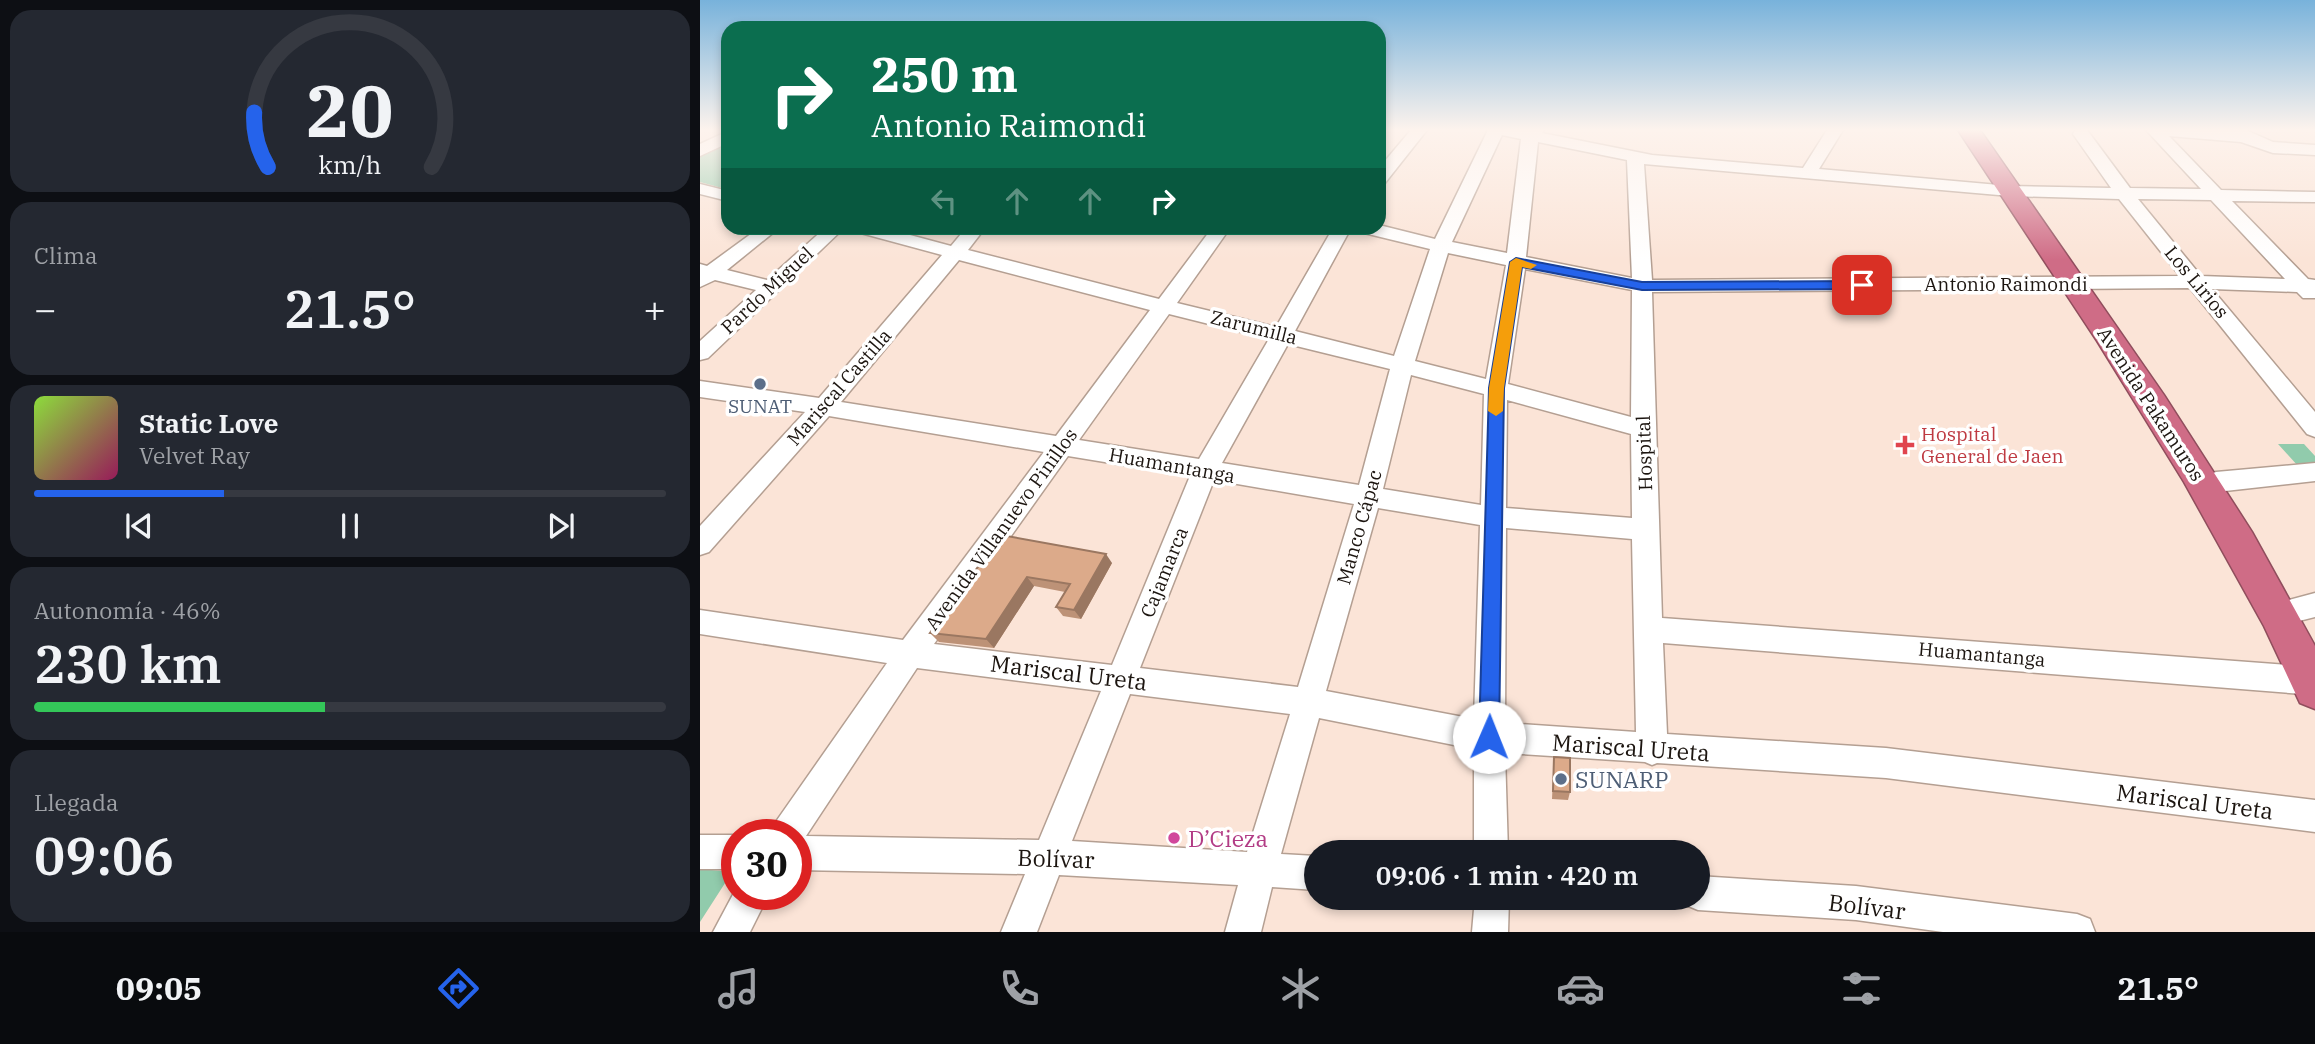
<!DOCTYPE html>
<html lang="es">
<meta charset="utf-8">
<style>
body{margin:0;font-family:"IBM Plex Serif",serif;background:#242831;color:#f1f3f6;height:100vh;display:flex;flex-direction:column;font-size:26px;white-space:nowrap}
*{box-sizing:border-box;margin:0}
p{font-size:23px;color:#9ea1a6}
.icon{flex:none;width:38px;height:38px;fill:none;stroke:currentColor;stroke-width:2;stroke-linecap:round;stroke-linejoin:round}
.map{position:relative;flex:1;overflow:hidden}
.drawer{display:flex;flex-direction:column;gap:10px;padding:10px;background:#0d0f14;width:700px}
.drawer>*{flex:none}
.guide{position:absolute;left:21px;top:21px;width:665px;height:214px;border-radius:21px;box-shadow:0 4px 10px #0003;background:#0b6e4f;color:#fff;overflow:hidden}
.speed{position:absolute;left:21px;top:819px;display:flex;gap:14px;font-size:35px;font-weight:700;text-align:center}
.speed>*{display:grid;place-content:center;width:91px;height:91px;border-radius:50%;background:#171b24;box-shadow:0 4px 10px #0003;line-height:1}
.speed .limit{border:10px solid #d22;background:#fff;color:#111}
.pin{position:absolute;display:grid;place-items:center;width:60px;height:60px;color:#fff;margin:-30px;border-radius:14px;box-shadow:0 4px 10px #0006}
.me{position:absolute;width:77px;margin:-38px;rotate:1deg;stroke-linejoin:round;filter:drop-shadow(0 0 5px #0008)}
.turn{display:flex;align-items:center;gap:24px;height:147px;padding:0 35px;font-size:32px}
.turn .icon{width:91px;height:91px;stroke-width:2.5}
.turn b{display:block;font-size:49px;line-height:60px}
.lanes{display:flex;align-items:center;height:66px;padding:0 35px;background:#0003;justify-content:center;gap:35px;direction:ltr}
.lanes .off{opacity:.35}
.big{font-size:52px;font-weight:600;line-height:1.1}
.drawer .widget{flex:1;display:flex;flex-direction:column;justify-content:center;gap:10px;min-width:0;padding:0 24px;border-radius:21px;background:#242831}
.drawer .dial{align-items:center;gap:0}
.dial svg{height:182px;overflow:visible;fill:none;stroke:#363941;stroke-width:7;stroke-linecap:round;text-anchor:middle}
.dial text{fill:#f1f3f6;stroke:none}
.song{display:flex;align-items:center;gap:21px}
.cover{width:84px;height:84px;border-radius:10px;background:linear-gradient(135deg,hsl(90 70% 55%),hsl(330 70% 35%))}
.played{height:7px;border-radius:4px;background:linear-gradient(90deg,#2563eb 30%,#363941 30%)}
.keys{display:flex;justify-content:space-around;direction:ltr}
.heat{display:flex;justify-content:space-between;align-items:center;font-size:38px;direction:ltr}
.charge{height:10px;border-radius:5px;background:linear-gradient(90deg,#34c759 46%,#363941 0)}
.trip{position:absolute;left:604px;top:840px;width:406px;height:70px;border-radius:35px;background:#171b24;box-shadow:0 4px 10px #0003;font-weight:600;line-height:70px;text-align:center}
.dock{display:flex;height:112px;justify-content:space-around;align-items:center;background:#090b0e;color:#9ea1a6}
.dock .icon{width:49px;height:49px}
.dock .current{color:#2563eb}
.dock b{font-size:32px;color:#f1f3f6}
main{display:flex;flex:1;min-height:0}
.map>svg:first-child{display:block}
.green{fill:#91cbac}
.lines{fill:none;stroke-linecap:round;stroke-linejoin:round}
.minor-casing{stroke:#b49f92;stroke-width:3}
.highway-casing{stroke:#904e5d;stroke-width:3}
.minor{fill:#fff;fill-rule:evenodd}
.highway{fill:#cf6c86;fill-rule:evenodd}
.wall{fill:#bd9277}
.shaded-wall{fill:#9a7761}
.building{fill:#dcaa8a;stroke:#9a7761;stroke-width:2}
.route{fill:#2563eb;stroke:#184099;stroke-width:2}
.slow{fill:#f59e0b}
.service-dot{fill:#5c6f8a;stroke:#fff;stroke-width:2.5}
.health-dot{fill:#e0444e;stroke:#fff;stroke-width:2.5}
.hotel-dot{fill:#d1479c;stroke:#fff;stroke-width:2.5}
.labels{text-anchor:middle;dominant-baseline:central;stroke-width:7;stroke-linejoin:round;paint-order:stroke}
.street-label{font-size:19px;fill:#1c1510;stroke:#fff}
.service-label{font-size:19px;fill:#4e5e75;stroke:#fff}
.health-label{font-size:19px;fill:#be3a42;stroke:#fff;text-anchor:start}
.near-street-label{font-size:23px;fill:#1c1510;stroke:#fff}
.near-service-label{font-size:23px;fill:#4e5e75;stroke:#fff;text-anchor:start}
.near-hotel-label{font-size:23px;fill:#b23c85;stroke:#fff;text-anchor:start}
</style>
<main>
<section class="drawer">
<div class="widget dial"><svg viewBox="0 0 100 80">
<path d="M14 69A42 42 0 1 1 86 69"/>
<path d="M14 69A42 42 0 0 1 8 45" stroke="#2563eb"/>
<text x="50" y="56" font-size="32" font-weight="700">20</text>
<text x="50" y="72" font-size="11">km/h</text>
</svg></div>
<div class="widget"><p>Clima</p>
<div class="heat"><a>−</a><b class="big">21.5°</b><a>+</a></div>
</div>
<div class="widget">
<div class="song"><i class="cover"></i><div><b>Static Love</b><p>Velvet Ray</p></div></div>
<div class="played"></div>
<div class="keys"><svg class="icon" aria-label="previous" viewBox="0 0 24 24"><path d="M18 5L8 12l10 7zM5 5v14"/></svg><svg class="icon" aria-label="pause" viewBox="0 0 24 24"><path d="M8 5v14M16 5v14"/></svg><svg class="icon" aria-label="next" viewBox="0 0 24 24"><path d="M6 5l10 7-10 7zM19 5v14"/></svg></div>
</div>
<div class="widget"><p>Autonomía · 46%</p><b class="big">230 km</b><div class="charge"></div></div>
<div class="widget"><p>Llegada</p><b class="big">09:06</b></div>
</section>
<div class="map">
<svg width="1615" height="932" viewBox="0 0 1615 932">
<rect width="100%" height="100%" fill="#fbe4d7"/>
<path class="green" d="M 15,147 L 28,150 L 28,185 L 22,188 L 0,182 L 0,155 Z
M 1578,444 L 1604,444 L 1615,456 L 1615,465 L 1598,466 Z
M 0,869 L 23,871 L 27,880 L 0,922 Z"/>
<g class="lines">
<g class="minor-casing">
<path id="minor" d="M 711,130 L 727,130 L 685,183 L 679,184 L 679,168 Z
M 788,130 L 844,130 L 842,133 L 952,155 L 1103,168 L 1127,130 L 1143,130 L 1119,169 L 1310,186 L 1411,188 L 1373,134 L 1375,130 L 1387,130 L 1430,188 L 1501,189 L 1446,130 L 1546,130 L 1573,142 L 1615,145 L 1615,155 L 1573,153 L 1541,142 L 1469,136 L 1521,190 L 1615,192 L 1615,202 L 1532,201 L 1608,279 L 1615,280 L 1615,298 L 1603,298 L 1597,292 L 1512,289 L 1615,412 L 1615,437 L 1607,434 L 1490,288 L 952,292 L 962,618 L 1615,667 L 1615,695 L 963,643 L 967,734 L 1186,748 L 1615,800 L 1615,832 L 1186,778 L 957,763 L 952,765 L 945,762 L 805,753 L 808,852 L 774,852 L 774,749 L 619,718 L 581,854 L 616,856 L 616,890 L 572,887 L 561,932 L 525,932 L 538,885 L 359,875 L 337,932 L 301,932 L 325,874 L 96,870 L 96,835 L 70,835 L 75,823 L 187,663 L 0,634 L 0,610 L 203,640 L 344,452 L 129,416 L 9,552 L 0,555 L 0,526 L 105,412 L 0,397 L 0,381 L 119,398 L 242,255 L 157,232 L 155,228 L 184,228 L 251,246 L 266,228 L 285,228 L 268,250 L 459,299 L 512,228 L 530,228 L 477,303 L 576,327 L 633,228 L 651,228 L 595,331 L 694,356 L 730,249 L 660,232 L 658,228 L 679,228 L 679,225 L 735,239 ZM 802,135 L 821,139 L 807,253 L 752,242 ZM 838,142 L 927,160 L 932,278 L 826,257 ZM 944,164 L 1310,196 L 1419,199 L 1480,276 L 952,280 ZM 1438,199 L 1511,200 L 1585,279 L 1501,276 ZM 748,253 L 806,265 L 786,379 L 715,361 ZM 259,260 L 450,310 L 356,436 L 141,402 ZM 825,269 L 932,290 L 931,417 L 808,384 ZM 469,314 L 569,339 L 499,459 L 379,440 ZM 588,344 L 690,369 L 659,485 L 522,463 ZM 711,375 L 784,394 L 781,505 L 683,489 ZM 807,400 L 931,434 L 932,518 L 806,508 ZM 368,456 L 490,476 L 412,665 L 234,644 ZM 514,480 L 654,504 L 598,687 L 440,668 ZM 678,508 L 780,525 L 774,719 L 626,691 ZM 806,528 L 932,539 L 936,732 L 805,723 ZM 217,668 L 401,691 L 339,840 L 106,836 ZM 430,694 L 590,714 L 547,852 L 372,841 Z
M 28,131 L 28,143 L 0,156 L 0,144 Z
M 0,184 L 28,191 L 28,201 L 0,194 Z
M 59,228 L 79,228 L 27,270 L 67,280 L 125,228 L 144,228 L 8,358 L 0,360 L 0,341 L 56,290 L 15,280 L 0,287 L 0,264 L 7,266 Z
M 1615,463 L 1615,481 L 1516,492 L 1507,489 L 1504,482 L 1507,475 L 1516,472 Z
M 1615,593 L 1615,617 L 1595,622 L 1585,619 L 1581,610 L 1585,601 Z
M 0,835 L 37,835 L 37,869 L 0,869 Z
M 998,876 L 1156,886 L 1377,914 L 1390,919 L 1395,932 L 1243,932 L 1156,920 L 998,910 L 986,905 L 983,898 L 998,898 Z
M 37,887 L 37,894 L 69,894 L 50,932 L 13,932 Z
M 775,898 L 809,898 L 808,932 L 772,932 Z"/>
</g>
<g class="highway-casing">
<path id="highway" d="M 1258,130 L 1280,130 L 1464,395 L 1552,532 L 1615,646 L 1615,709 L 1600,703 L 1564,626 L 1484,482 L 1397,341 Z"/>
</g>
<use href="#minor" class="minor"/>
<use href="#highway" class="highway"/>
</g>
<path class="wall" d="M 301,535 L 412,563 L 381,619 L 363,616 L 356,607 L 365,592 L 334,586 L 294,648 L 239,642 L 230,633 Z
M 854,757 L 870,792 L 868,800 L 852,799 Z"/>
<path class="shaded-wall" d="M 406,554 L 412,563 L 381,619 L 374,610 Z
M 327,577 L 334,586 L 294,648 L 286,639 Z"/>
<path class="building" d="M 301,535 L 406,554 L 374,610 L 356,607 L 370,584 L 327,577 L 286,639 L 230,633 Z
M 854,757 L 870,758 L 870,792 L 853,791 Z"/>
<linearGradient id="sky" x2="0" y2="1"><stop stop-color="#78b2db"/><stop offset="0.5" stop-color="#fdf3ed"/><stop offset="1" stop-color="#fdf3ed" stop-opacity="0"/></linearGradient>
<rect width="1615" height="260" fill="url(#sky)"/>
<path class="route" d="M 816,258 L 942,282 L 1162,281 L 1168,285 L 1162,289 L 942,290 L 822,267 L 804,388 L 799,737 L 796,744 L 789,747 L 782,744 L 779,737 L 789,388 L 810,262 Z"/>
<path class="slow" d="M 816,258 L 837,265 L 831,269 L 822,267 L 804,388 L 803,411 L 796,416 L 788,411 L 789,388 L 810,262 Z"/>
<g class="service-dot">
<circle cx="60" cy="384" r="7"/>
<circle cx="861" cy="779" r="7"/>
</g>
<path class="health-dot" d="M1201.5 434.5h7v7h7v7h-7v7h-7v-7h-7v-7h7z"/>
<circle class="hotel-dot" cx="474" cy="838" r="7"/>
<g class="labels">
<g class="street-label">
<text transform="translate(1497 282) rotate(50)">Los Lirios</text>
<text x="1306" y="284">Antonio Raimondi</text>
<text transform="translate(67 290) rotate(-43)">Pardo Miguel</text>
<text transform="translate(554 327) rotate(14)">Zarumilla</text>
<text transform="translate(139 387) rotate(-49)">Mariscal Castilla</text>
<text transform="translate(1451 404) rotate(57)">Avenida Pakamuros</text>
<text transform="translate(944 453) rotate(-92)">Hospital</text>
<text transform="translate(472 465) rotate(10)">Huamantanga</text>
<text transform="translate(659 527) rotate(-74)">Manco Cápac</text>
<text transform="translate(301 529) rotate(-54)">Avenida Villanuevo Pinillos</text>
<text transform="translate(464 572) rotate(-68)">Cajamarca</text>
<text transform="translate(1282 654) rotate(5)">Huamantanga</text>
</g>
<g class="service-label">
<text x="60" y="406">SUNAT</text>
</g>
<g class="health-label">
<text x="1221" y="434">Hospital<tspan x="1221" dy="22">General de Jaen</tspan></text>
</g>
<g class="near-street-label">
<text transform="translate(369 672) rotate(7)">Mariscal Ureta</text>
<text transform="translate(931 747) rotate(4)">Mariscal Ureta</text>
<text transform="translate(1495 801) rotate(7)">Mariscal Ureta</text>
<text transform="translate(356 858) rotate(2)">Bolívar</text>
<text transform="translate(1167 906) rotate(7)">Bolívar</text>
</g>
<g class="near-service-label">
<text x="875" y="779">SUNARP</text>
</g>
<g class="near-hotel-label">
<text x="488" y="838">D’Cieza</text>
</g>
</g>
</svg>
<div class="speed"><div class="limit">30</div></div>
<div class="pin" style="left:1162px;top:285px;background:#d93025"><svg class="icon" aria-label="arrive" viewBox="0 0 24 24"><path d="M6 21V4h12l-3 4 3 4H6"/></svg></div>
<svg class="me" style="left:789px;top:737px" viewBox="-20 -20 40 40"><circle r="19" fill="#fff"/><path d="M0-13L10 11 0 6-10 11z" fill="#2563eb"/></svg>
<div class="trip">09:06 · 1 min · 420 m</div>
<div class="guide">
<div class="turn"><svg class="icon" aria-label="right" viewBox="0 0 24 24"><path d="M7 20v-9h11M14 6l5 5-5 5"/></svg><div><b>250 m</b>Antonio Raimondi</div></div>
<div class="lanes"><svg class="icon off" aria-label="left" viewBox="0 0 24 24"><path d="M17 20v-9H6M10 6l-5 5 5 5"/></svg><svg class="icon off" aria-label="ahead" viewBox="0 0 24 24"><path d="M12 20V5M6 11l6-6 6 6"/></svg><svg class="icon off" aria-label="ahead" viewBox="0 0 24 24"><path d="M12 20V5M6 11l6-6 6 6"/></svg><svg class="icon" aria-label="right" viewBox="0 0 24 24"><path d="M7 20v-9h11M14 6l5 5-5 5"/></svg></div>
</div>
</div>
</main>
<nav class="dock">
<b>09:05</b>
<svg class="icon current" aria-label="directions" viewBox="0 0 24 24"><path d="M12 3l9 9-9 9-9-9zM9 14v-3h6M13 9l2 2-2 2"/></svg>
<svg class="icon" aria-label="music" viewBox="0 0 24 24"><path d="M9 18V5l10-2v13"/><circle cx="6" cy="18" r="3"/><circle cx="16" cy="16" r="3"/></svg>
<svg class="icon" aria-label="phone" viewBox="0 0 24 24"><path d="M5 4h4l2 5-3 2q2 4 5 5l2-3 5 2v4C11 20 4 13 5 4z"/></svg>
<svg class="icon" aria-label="climate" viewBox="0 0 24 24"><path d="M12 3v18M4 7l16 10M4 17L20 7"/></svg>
<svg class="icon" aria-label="car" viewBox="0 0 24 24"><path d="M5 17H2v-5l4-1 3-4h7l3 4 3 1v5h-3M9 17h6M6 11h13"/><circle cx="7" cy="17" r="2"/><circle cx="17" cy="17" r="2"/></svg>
<svg class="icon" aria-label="filters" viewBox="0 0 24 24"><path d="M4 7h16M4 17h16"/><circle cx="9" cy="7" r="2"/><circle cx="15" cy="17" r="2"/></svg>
<b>21.5°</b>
</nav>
